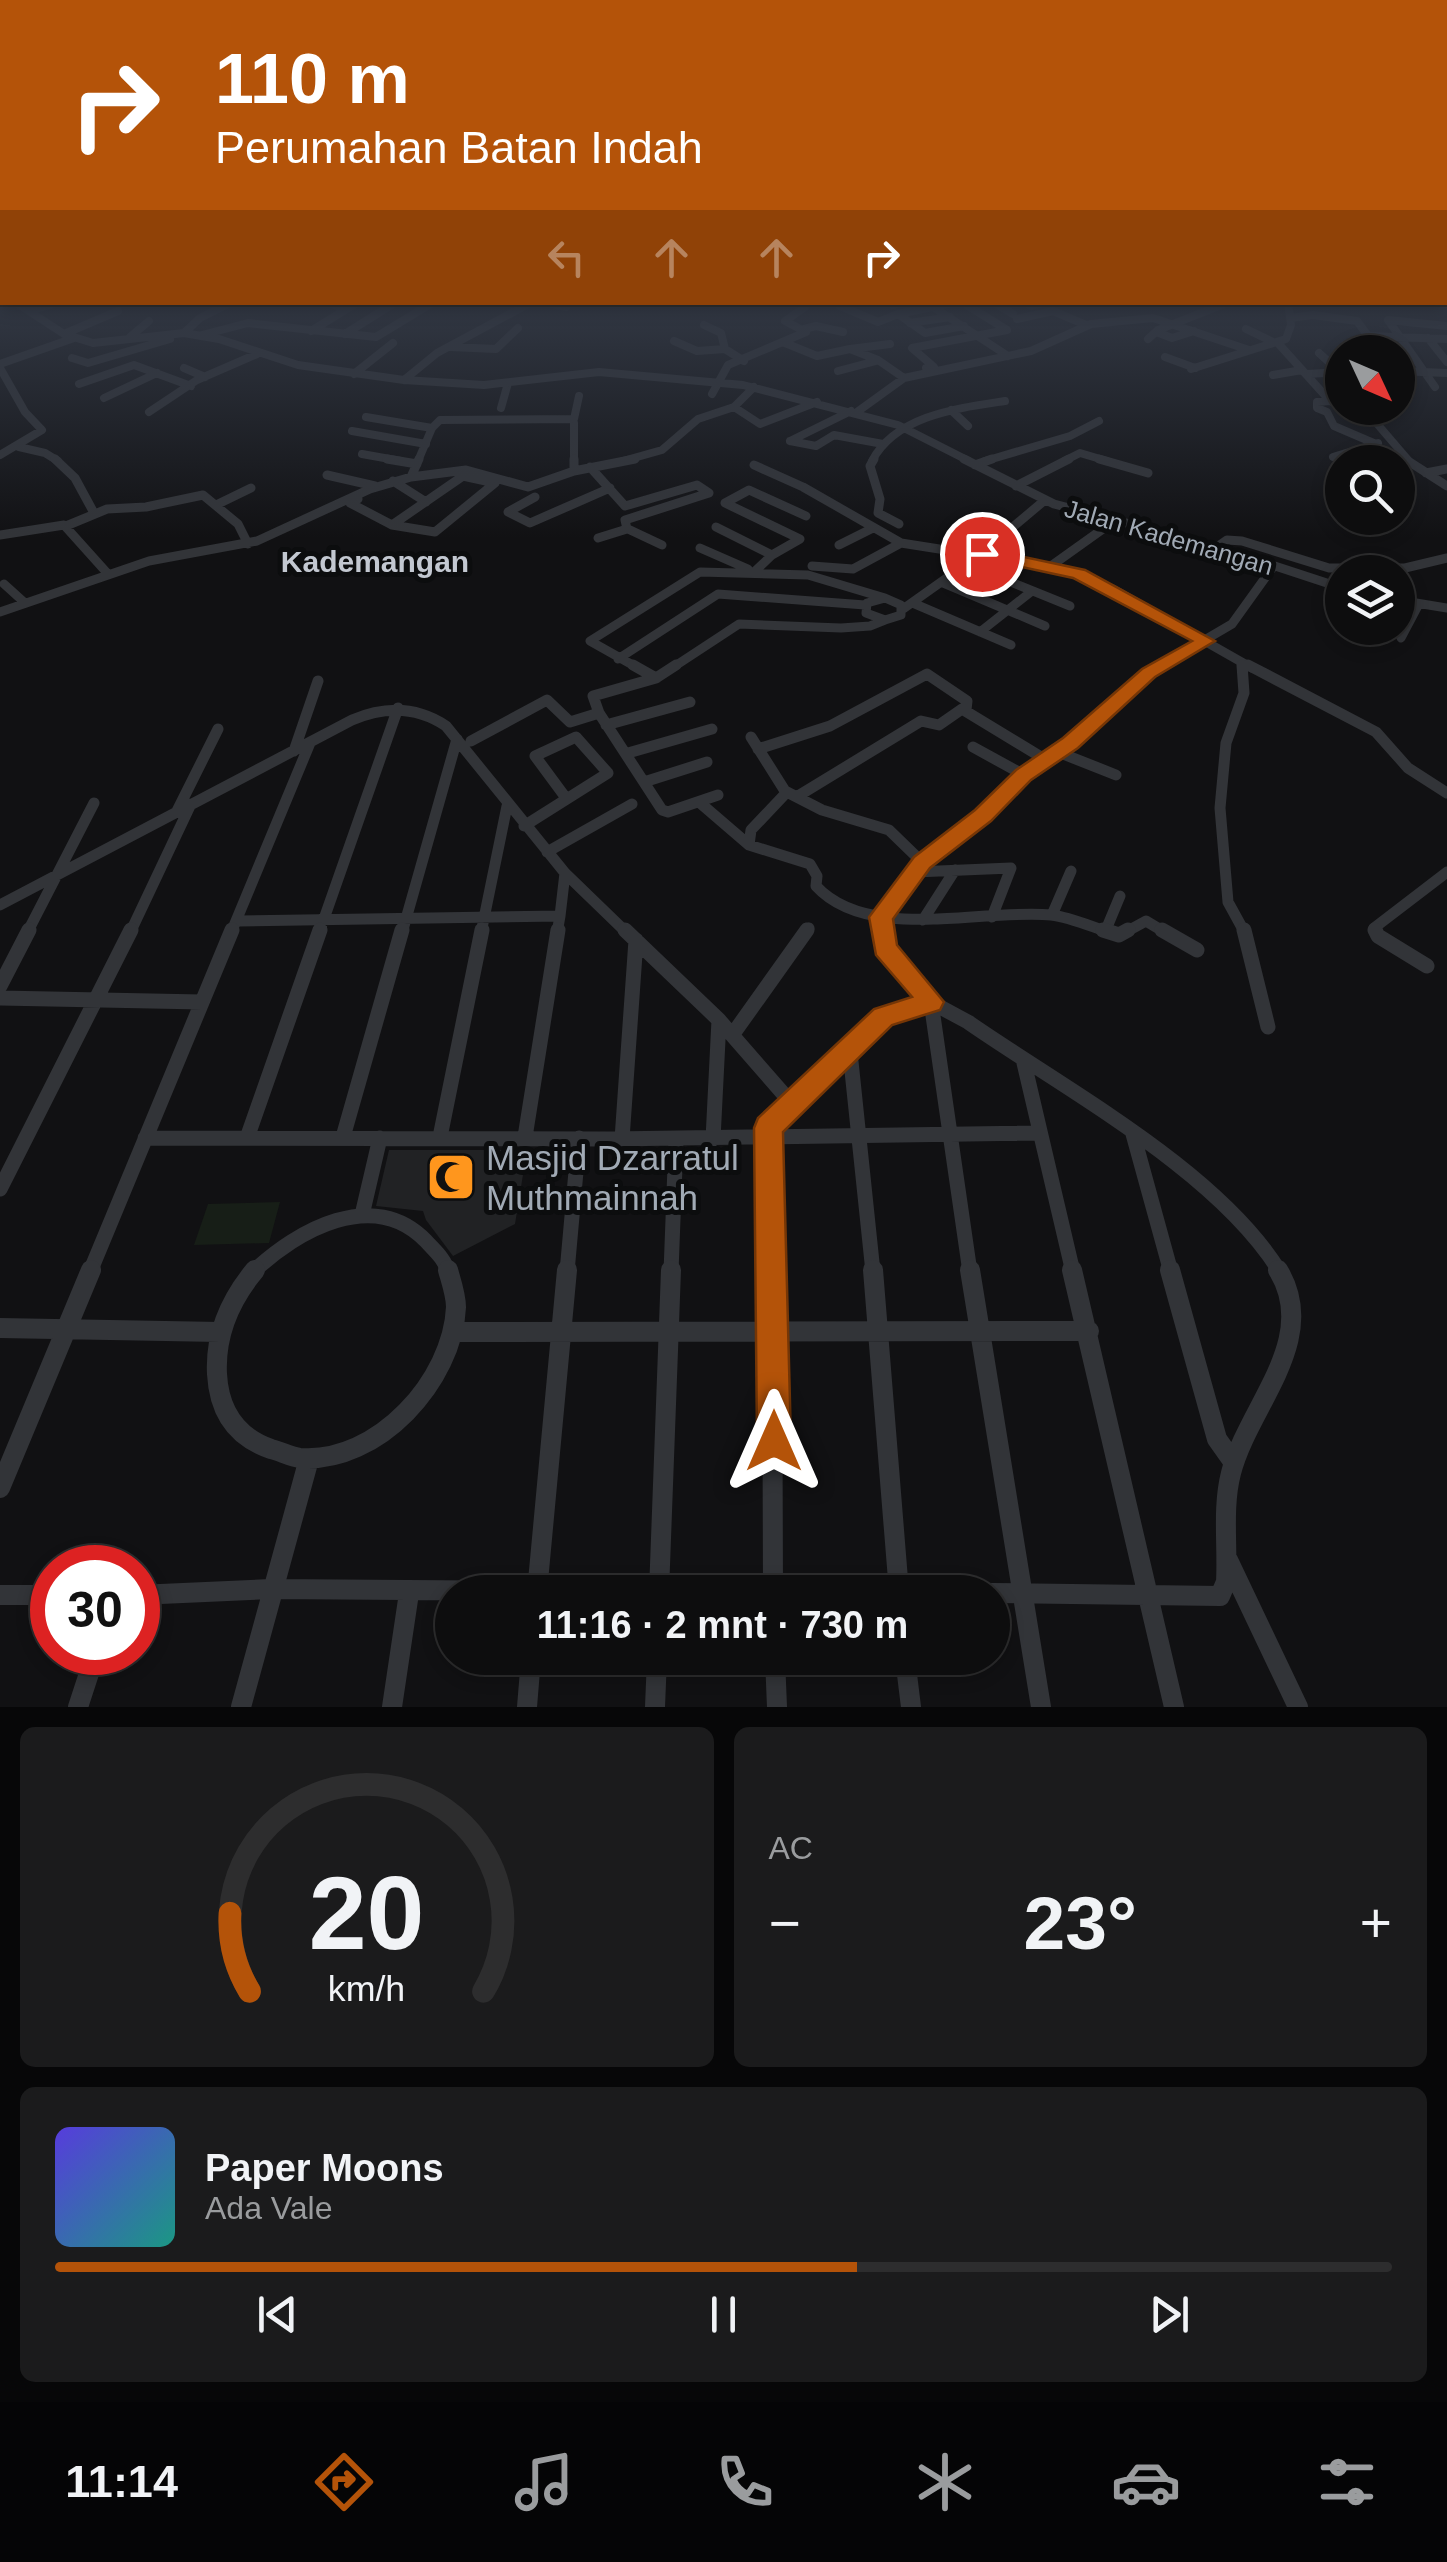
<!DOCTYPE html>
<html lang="id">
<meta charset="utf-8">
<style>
body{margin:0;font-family:Arial,sans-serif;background:#1b1b1c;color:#f1f3f6;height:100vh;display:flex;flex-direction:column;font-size:38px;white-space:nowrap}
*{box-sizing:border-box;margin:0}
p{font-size:32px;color:#9a9c9e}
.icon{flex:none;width:55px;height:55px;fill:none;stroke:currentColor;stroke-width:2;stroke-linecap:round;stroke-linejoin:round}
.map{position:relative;height:1707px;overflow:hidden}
.drawer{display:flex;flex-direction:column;gap:20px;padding:20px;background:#070708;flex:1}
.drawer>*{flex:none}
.guide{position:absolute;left:0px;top:0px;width:1448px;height:305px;box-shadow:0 5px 15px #0003,0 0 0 2px #2d2d2e;background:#b45309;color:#fff;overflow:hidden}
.needle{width:65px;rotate:134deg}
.tools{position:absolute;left:1325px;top:335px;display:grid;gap:20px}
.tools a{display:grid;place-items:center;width:90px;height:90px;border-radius:50%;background:#0d0d0e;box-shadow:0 5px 15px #0003,0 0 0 2px #2d2d2e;font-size:50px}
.speed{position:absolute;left:30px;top:1545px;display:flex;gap:20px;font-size:50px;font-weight:700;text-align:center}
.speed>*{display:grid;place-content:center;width:130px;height:130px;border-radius:50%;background:#0d0d0e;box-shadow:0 5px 15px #0003,0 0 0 2px #2d2d2e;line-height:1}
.speed .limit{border:15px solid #d22;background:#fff;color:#111}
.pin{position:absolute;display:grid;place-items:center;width:85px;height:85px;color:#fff;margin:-42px;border:5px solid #fff;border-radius:50%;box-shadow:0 2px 10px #0007}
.me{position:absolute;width:110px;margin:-55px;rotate:0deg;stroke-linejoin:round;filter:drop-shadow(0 0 8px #0008)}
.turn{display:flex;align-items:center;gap:35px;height:210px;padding:0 50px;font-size:45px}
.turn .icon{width:130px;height:130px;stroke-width:2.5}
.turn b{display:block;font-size:70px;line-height:85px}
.lanes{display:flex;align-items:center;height:95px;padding:0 50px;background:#0003;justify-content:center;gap:50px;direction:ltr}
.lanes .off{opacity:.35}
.big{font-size:75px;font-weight:600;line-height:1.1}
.drawer .widget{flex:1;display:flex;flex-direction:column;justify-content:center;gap:15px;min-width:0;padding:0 35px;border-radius:15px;background:#1b1b1c}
.drawer .dial{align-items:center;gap:0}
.dial svg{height:260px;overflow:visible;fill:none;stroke:#2d2d2e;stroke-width:7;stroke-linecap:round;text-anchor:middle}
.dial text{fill:#f1f3f6;stroke:none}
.song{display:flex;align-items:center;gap:30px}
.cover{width:120px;height:120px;border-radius:15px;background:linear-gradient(135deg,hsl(250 70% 55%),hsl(170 70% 35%))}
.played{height:10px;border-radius:5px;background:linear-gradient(90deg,#b45309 60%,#2d2d2e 60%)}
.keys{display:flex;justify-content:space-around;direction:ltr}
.heat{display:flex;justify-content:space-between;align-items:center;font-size:55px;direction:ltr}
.drawer .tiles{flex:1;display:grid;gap:20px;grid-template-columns:1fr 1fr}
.widget:last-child{grid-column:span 2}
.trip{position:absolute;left:435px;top:1575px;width:575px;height:100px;border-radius:50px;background:#0d0d0e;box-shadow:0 5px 15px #0003,0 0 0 2px #2d2d2e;font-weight:600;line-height:100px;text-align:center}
.menu{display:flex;height:160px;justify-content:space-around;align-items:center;background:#050506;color:#9a9c9e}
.menu .icon{width:70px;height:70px}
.menu .active{color:#b45309}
.menu b{font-size:45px;color:#f1f3f6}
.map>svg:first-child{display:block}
.green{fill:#171e17}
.building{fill:#212224}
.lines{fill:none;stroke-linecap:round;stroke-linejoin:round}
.minor-far4{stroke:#323438;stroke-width:8}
.minor-far3{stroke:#323438;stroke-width:9}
.minor-far2{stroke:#323438;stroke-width:11}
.minor-far1{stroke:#323438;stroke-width:15}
.minor{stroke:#323438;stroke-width:20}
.route{fill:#b45309;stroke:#753606;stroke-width:2.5}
.labels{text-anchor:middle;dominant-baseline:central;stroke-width:10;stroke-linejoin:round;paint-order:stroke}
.far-street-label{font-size:25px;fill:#a1aab5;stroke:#0c0d0e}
.far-quarter-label{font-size:30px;font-weight:bold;fill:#c3c8d1;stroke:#0c0d0e}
.near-poi-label{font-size:35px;fill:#a1aab5;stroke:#0c0d0e;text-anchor:start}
</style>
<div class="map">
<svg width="1447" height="1707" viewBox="0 0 1447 1707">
<rect width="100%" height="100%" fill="#111113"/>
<path class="green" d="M 280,1202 L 269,1243 L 194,1245 L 208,1204 Z"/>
<path class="building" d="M 389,1150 L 527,1150 L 515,1224 L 453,1256 L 426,1220 L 423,1211 L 376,1206 Z"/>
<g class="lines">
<path class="minor-far4" d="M 15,302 L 64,334 L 93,343 L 184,333 L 219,339 L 298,365 L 404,380 L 484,385 L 599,372 L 743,385 L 898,425 L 969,461
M 326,302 L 346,309
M 545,302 L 566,307
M 957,302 L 898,314 L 925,333 L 964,326
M 993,302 L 1013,314
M 1023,302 L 1032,306 L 1046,302
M 1429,302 L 1447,304
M 893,305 L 904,302
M 930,305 L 1008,356
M 840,306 L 878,322 L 898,314
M 29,311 L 59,302
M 1290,318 L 1313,315 L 1357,321 L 1380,352
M 1017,319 L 1053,311 L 1086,325
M 910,323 L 950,317
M 704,325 L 721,333 L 725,349
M 804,329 L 816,326 L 843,332
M 1246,329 L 1273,342
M 311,331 L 358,302
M 184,333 L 200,318 L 232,302
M 1159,333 L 1172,338 L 1194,331
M 64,334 L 118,311
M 345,334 L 396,302
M 202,335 L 248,323 L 376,337 L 432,303
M 1369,336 L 1447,339
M 130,337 L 149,321
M 1428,338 L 1447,362
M 1148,339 L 1158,330 L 1229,302
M 674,341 L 697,351 L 725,349 L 744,361
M 1277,342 L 1330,401 L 1342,406
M 785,343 L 817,356 L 850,349
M 890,344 L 850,349 L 878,360 L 904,378
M 451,347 L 496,349 L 518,328
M 1319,353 L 1340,372
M 1165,357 L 1195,368
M 72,358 L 88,363 L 170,339
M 0,364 L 74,338
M 0,368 L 25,412 L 42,430 L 0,455
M 184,368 L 205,377
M 926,368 L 934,367 L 912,348 L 1007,330 L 962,302
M 1191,369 L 1286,339 L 1291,325 L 1288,302
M 838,371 L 876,361
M 1398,371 L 1447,373
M 354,374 L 393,343
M 1307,374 L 1342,372
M 1273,375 L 1302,370
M 404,380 L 437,353 L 532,302
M 79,384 L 134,365 L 191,386
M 1435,387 L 1388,320 L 1447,326
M 712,394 L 728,365 L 806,332 L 785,321 L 805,307
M 104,398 L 157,373
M 1330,401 L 1317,402 L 1317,408 L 1327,412 L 1334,426 L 1376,444
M 734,407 L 760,424 L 817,402
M 501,408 L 508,383
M 1347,408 L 1373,419 L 1409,461
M 951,410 L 968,426
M 149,412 L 197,380 L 257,354
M 857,412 L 904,378 L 1031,351 L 1091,324 L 1153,318 L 1249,350
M 366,417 L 432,428
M 574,423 L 574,461
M 352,431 L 426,444
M 790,441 L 816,446 L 834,435 L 883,444
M 790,441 L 851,411
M 19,447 L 45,453 L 58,461
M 362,454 L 401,461
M 1333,457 L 1378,443
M 418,461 L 432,428 L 440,420 L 574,419 L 579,396
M 623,461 L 662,450 L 698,419 L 734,407 L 754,387
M 872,461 C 896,415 959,408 1005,401
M 985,461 L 1070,436 L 1099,421
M 1064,461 L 1080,453 L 1107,461"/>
<path class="minor-far3" d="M 55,459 L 75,478 L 94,513
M 387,459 L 417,464
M 574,459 L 574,471
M 874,459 L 870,466 L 880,499 L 878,513 L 899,524
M 964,459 L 1054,504 L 1217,547 L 1342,588
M 1099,459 L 1148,473
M 1405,459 L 1447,486
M 754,465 L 803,487 L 901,543 L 1060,568 L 1113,589 L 1252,668
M 975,465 L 992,459
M 590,467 L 625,506 L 697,485 L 709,493
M 1426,473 L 1447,469
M 327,475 L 375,486
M 463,476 L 495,483 L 435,532 L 392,525 Z
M 411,477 L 419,459
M 393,481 L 426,502
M 1016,486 L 1069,459
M 535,497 L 508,512 L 530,523 L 610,488
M 358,499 L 350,503 L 392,525
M 216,505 L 251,488
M 66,526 L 107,509 L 146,507 L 203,495 L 238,524 L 248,544
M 716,527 L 772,555
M 628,529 L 662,545
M 0,535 L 64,525 L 108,574
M 598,538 L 627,529 L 625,520 L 709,493
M 839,545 L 873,528
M 1217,547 L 1227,540 L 1242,541 L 1329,568 L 1405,568 L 1447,558
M 700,548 L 748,569
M 966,564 L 1070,606
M 812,566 L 853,569 L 901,543
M 1051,566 L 1114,521
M 753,573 L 772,555 L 800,539 L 725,503 L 749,490 L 806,516
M 941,582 L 1045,626
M 4,584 L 25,603
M 885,598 L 901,605 L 901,615 L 885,620 L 866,613 L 867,603 Z
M 1398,600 L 1447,608
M 915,604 L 1011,645
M 903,609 L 982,553 L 1045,500
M 0,612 L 149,561 L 257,541 L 370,489 L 411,477 L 466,470 L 528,487 L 574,471 L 635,459
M 980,632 L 1032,591
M 1401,638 L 1419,604
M 618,659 L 718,594 L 865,605
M 1242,663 L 1242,668
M 638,668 L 590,641 L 700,572 L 808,575 L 885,598
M 672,668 L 739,624 L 841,628 L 870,626 L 885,620
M 1157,668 L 1232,624 L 1273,567"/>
<path class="minor-far2" d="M 633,665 L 656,678
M 676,665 L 656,678 L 593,696 L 599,713 L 662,810 L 668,812 L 718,795
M 1242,665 L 1244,693 L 1226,743 L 1220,808 L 1228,902 L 1245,933
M 1248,665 L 1376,732 L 1408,768 L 1447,793
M 606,725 L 690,702
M 751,737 L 785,791 L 822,810 L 889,830 L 922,862
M 471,741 L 547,700 L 570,722 L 599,713
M 973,747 L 1024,775
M 758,749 L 830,726 L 927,674 L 967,701 L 966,710
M 294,751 L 318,681
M 1058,752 L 1116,775
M 628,753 L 712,729
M 644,782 L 707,762
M 798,796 L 921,721 L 939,725 L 962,709 L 1046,760
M 699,802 L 749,845 L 810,864 L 817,876 L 816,886 C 868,943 984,908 1051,915 C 1070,917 1092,927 1111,933
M 177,811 L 218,729
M 524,826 L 608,773 L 576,737 L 535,756 L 566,798
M 749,845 L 751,830 L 787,792
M 547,852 L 632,804
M 915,872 L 1011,868 L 992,917
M 565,873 L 627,933
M 0,905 L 352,720 C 385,706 416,706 446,726 L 565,873 L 560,916 L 239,921
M 1052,915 L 1071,871
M 923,920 L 955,870
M 1105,932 L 1120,896
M 27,933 L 94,803
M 130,933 L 191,804
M 231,933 L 310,743
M 319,933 L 398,708
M 402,933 L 457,739
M 481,933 L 507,806
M 557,933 L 560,916
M 806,933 L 809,928
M 882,933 L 880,923 L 922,862 L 983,816 L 1024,775 L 1070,743 L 1161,665
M 1124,933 L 1146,921 L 1166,933
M 1376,933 L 1374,928 L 1447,872"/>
<path class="minor-far1" d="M 625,930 L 719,1020 L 794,1106
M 881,930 L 885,948 L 931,1002 L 970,1272
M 1103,930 L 1119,935 L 1128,930
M 1162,930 L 1197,950
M 1244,930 L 1268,1027
M 1375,930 L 1378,936 L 1427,966
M 0,986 L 29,930
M 0,998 L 202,1002
M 733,1034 L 807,930
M 850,1052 L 873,1272
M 1024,1063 L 1073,1272
M 1133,1134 L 1171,1272
M 343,1137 L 402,930
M 440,1137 L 482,930
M 525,1137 L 558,930
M 145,1138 L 611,1139 L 1039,1133
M 247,1138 L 320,930
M 622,1139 L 636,940
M 713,1139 L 719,1020
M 0,1189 L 131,930
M 362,1215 L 380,1138
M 90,1272 L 232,930
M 253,1272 C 297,1230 374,1187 426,1241 C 435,1251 445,1259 448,1272
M 567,1272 L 579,1138
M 671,1272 L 676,1140
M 773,1272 L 769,1128 L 883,1016 L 931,1002 L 968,1022 C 1066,1090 1218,1171 1280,1272"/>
<path class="minor" d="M 255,1270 C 230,1300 215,1335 217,1374 C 219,1411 236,1437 271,1449 C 280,1451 291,1457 300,1458 C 378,1464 453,1380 456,1307 C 456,1295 451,1281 448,1270
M 772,1270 L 773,1592
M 873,1270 L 899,1592
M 970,1270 L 1041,1707
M 1072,1270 L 1174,1707
M 1170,1270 L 1217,1439 L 1234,1463
M 0,1328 L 220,1332
M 453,1332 L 1089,1331
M 0,1488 L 91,1270
M 1228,1560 L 1298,1707
M 537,1592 L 567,1270
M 659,1592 L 671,1270
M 992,1593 L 1220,1596 L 1226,1582 C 1228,1546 1222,1508 1231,1473 C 1248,1406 1321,1340 1278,1270
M 0,1595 L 52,1595
M 138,1595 L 271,1589 L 659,1592 L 773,1586 L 859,1592
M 775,1658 L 777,1707
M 905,1658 L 911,1707
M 78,1707 L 96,1652
M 241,1707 L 309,1459
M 392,1707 L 409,1593
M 527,1707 L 531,1658
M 655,1707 L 657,1658"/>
</g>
<linearGradient id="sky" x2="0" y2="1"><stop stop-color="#09090a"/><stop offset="0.56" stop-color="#323844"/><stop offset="1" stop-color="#323844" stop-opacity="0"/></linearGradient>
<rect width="1447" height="538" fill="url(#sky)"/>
<path class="route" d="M 982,548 L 1085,570 L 1215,641 L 1155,677 L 1078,748 L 1031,780 L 991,821 L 930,868 L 893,919 L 897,945 L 944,1002 L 940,1010 L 892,1025 L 783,1132 L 791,1441 L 786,1453 L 774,1459 L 762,1453 L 757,1441 L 754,1128 L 758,1118 L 874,1009 L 912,997 L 876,955 L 869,917 L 914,857 L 975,810 L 1016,770 L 1063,738 L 1142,669 L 1192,641 L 1073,578 L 976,557 L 976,550 Z"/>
<defs>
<g id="mosque-square" transform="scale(2.5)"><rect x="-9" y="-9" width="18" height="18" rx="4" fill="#ff961d" stroke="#0c0d0e"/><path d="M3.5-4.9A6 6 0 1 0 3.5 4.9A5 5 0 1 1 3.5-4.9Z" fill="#111"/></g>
</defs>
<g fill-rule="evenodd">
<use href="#mosque-square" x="451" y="1177"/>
</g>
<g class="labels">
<g class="far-street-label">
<text transform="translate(1169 537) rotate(16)">Jalan Kademangan</text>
</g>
<g class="far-quarter-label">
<text x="375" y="561">Kademangan</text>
</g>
<g class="near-poi-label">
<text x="486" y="1157">Masjid Dzarratul<tspan x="486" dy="40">Muthmainnah</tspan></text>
</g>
</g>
</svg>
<div class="tools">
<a><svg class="needle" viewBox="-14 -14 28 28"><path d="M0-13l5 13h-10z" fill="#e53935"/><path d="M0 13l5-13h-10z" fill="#9a9c9e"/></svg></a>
<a><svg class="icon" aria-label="search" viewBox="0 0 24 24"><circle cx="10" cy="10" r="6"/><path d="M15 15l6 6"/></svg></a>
<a><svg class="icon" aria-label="layers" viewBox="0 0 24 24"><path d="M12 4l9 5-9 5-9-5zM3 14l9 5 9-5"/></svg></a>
</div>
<div class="speed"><div class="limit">30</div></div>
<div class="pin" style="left:982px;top:554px;background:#d93025"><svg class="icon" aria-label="arrive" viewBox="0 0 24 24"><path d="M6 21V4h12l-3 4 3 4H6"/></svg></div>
<svg class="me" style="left:774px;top:1441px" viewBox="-20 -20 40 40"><path d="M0-17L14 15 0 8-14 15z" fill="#b45309" stroke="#fff" stroke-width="4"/></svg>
<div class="trip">11:16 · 2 mnt · 730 m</div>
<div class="guide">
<div class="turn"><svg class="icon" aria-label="right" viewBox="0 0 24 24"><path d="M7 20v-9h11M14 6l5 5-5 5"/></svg><div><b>110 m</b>Perumahan Batan Indah</div></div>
<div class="lanes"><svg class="icon off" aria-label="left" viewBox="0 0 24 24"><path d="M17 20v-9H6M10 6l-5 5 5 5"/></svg><svg class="icon off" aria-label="ahead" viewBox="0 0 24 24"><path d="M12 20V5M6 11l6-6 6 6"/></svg><svg class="icon off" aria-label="ahead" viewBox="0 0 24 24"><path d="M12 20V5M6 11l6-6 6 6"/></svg><svg class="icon" aria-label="right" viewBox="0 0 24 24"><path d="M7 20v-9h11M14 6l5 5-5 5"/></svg></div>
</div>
</div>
<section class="drawer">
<div class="tiles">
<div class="widget dial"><svg viewBox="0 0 100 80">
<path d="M14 69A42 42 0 1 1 86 69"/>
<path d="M14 69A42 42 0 0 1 8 45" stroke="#b45309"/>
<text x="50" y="56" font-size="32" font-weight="700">20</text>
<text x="50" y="72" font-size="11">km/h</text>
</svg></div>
<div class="widget"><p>AC</p>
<div class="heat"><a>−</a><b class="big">23°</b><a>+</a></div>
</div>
<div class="widget">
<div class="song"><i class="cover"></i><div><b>Paper Moons</b><p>Ada Vale</p></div></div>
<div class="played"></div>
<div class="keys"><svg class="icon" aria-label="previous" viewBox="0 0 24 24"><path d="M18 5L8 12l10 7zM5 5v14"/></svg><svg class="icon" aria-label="pause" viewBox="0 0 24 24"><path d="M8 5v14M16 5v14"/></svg><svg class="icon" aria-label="next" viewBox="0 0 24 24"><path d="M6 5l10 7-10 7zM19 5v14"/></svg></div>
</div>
</div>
</section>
<nav class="menu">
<b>11:14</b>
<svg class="icon active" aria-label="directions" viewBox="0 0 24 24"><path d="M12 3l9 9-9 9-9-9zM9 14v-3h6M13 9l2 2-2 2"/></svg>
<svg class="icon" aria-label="music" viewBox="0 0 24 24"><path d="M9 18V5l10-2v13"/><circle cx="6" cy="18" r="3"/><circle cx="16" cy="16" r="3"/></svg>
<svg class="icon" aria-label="phone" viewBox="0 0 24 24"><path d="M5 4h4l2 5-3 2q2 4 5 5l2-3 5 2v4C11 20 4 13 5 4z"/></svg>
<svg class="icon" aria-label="climate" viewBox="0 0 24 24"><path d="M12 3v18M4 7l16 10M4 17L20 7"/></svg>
<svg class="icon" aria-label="car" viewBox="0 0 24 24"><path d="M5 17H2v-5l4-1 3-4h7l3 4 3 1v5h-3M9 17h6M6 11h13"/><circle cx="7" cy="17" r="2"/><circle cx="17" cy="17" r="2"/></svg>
<svg class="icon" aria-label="filters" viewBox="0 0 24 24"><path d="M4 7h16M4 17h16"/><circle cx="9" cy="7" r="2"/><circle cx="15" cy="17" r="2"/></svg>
</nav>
